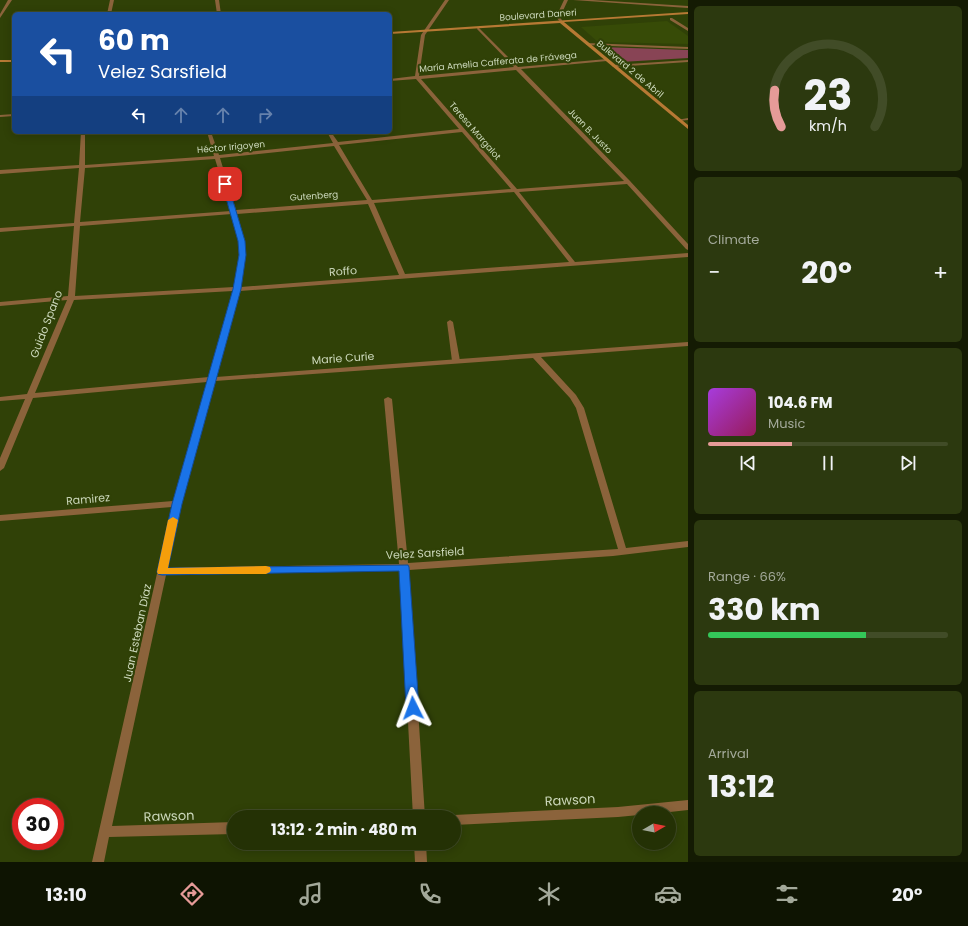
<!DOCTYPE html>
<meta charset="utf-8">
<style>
body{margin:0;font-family:Poppins,sans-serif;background:#2c390f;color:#f1f3f6;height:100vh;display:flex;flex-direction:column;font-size:15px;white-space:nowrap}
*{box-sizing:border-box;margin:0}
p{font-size:13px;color:#a3a99a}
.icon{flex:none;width:22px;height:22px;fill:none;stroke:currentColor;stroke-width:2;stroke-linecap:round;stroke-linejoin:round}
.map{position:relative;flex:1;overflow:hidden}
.side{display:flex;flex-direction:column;gap:6px;padding:6px;background:#141b03;width:280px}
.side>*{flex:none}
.hud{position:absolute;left:12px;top:12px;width:380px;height:122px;border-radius:6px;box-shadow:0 2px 10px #0003,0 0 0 1px #414c27;background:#1a4fa0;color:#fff;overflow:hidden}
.needle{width:26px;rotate:81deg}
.buttons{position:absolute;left:632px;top:806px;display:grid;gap:8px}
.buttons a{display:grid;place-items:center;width:44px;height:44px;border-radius:50%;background:#243105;box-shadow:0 2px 10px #0003,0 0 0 1px #414c27;font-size:20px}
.speed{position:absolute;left:12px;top:798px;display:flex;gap:8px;font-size:20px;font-weight:700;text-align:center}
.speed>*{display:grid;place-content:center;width:52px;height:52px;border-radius:50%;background:#243105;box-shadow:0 2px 10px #0003,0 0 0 1px #414c27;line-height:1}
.speed .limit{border:6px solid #d22;background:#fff;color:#111}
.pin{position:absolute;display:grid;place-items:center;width:34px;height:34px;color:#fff;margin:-17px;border-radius:8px;box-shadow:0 2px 6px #0006}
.me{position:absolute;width:44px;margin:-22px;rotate:357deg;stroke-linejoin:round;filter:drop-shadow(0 0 3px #0008)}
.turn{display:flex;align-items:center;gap:14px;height:84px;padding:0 20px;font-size:18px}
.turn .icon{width:52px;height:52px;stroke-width:2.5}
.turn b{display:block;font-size:28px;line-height:34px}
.lanes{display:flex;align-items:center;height:38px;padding:0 20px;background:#0003;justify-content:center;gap:20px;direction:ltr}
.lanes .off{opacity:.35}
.big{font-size:30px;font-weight:700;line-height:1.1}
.side .tile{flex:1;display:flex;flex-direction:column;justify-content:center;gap:6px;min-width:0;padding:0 14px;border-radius:6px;background:#2c390f}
.side .dial{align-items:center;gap:0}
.dial svg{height:104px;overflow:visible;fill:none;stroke:#414c27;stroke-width:7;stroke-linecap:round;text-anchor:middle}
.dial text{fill:#f1f3f6;stroke:none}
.song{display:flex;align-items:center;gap:12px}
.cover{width:48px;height:48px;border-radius:6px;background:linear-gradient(135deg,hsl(280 70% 55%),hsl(330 70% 35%))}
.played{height:4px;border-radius:2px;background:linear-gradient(90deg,#e69b98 35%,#414c27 35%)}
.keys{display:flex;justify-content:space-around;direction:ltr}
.heat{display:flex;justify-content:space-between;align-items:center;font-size:22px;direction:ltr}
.charge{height:6px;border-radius:3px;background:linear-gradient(90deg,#34c759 66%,#414c27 0)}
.trip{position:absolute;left:227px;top:810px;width:234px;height:40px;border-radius:20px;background:#243105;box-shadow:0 2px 10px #0003,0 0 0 1px #414c27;font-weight:700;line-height:40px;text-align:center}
.dock{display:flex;height:64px;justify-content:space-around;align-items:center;background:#0e1402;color:#a3a99a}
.dock .icon{width:28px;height:28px}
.dock .on{color:#e69b98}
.dock b{font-size:18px;color:#f1f3f6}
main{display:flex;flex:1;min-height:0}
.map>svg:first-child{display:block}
.built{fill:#374b07}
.green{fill:#845}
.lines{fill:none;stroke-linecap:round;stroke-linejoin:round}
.service{fill:#8b633b;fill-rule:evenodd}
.minor{fill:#8b633b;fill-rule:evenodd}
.secondary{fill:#b77934;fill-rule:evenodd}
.route{fill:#1a73e8;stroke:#114b97}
.slow{fill:#f59e0b}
.labels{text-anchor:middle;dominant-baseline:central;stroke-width:4;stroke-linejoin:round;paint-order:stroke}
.far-street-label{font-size:9px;fill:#ccd8bb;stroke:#304107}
.street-label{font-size:11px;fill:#ccd8bb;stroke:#304107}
.near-street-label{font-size:13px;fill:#ccd8bb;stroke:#304107}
</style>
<main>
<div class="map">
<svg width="688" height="862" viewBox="0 0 688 862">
<rect width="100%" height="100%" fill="#304107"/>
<path class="built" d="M 667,21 L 688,36 L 688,44 L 598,42 L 581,27 Z"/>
<path class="green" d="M 601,47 L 688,50 L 688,58 L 621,62 Z"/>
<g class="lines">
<path class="service" d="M 450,320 L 453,322 L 460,361 L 456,363 L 452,361 L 447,322 Z"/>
<path class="minor" d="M 8,0 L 12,0 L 0,18 L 0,14 Z
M 110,0 L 114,0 L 111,14 L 107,14 Z
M 215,0 L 219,0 L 221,14 L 217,14 Z
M 445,0 L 449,0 L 425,35 L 419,76 L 514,67 L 477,29 L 478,27 L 518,67 L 607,59 L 609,60 L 607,61 L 521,69 L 630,181 L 688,244 L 688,250 L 686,249 L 627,184 L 519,192 L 575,262 L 688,253 L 688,257 L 240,291 L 216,377 L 688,342 L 688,346 L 541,357 L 576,395 L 584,408 L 626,548 L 688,541 L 688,547 L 613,556 L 409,570 L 425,817 L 413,817 L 400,570 L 166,575 L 112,826 L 234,822 L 234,834 L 109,837 L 104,862 L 92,862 L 172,507 L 0,521 L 0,515 L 173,501 L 207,382 L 33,398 L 4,468 L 0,471 L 0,458 L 25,399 L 0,401 L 0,397 L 27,394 L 67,300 L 0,306 L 0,302 L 68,296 L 74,226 L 0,232 L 0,228 L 74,223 L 79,168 L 0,174 L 0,170 L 79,165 L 81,132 L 85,132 L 85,165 L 214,156 L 207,132 L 211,132 L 219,155 L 333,143 L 327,132 L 331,132 L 338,142 L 459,129 L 416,79 L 390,81 L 390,79 L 415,76 L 421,35 ZM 516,70 L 624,181 L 517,189 L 421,79 ZM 462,132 L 511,189 L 372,200 L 339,145 ZM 334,146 L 367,200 L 236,210 L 220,158 ZM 215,159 L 231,211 L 80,222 L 85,168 ZM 514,192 L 569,262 L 405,274 L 374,203 ZM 368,204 L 399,275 L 241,287 L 245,255 L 244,241 L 237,214 ZM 232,214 L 238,241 L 239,255 L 234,287 L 75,296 L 80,226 ZM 233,291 L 209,377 L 35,393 L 74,300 ZM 533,358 L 570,398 L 576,408 L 618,549 L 408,563 L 392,399 L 388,397 L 384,399 L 399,564 L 167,568 L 181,504 L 215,381 Z
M 564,0 L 568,0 L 560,17 L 563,22 L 561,23 L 556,17 Z
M 573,0 L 593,0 L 688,6 L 688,8 Z
M 670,18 L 672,18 L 688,28 L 688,31 L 670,20 Z
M 587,43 L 688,47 L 688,49 L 586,45 Z
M 688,60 L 688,62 L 614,67 L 612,66 L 614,65 Z
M 14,114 L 14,116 L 0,117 L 0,115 Z
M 688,118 L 688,120 L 679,121 L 677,120 Z
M 688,800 L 688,810 L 661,813 L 639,813 L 639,815 L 618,817 L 454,825 L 454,817 L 449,817 L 454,815 L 618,807 Z
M 414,843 L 426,843 L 427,862 L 415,862 Z"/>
<path class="secondary" d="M 688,12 L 688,14 L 564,22 L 688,125 L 688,129 L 560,23 L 390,34 L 390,32 Z
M 0,60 L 14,60 L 14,62 L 0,62 Z"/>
</g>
<path class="route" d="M 225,182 L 228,184 L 245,241 L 246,255 L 241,289 L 182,504 L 168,568 L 408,565 L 409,567 L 419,708 L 417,711 L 413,713 L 408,711 L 406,708 L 399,571 L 162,575 L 158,574 L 157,572 L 172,504 L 233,289 L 239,255 L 238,241 L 222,184 Z"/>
<path class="slow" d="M 173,517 L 178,520 L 168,568 L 266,566 L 270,567 L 271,570 L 270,572 L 266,574 L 158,574 L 157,572 L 168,520 Z"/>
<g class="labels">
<g class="far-street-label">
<text transform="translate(538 15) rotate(-4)">Boulevard Daneri</text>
<text transform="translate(498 62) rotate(-5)">María Amelia Cafferata de Frávega</text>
<text transform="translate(630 69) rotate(40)">Bulevard 2 de Abril</text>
<text transform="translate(475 131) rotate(49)">Teresa Margalot</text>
<text transform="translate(590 131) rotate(46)">Juan B. Justo</text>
<text transform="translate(231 147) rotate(-5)">Héctor Irigoyen</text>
<text transform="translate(314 196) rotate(-4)">Gutenberg</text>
</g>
<g class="street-label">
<text transform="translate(343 271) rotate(-4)">Roffo</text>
<text transform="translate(46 324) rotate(-69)">Guido Spano</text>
<text transform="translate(343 358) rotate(-4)">Marie Curie</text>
<text transform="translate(88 499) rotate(-5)">Ramirez</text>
<text transform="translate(425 553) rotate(-3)">Velez Sarsfield</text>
<text transform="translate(137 633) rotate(-78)">Juan Esteban Díaz</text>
</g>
<g class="near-street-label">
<text transform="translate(570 800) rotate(-3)">Rawson</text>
<text transform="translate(169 816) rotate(-2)">Rawson</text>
</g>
</g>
</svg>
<div class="buttons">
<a><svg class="needle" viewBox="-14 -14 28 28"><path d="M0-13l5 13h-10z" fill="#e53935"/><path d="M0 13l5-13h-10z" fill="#a3a99a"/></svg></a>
</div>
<div class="speed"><div class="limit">30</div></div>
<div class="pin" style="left:225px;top:184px;background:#d93025"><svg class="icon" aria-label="arrive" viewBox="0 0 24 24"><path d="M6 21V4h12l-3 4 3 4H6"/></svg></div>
<svg class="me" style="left:413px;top:708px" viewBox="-20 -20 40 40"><path d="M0-17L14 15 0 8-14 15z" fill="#1a73e8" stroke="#fff" stroke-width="4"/></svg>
<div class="trip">13:12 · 2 min · 480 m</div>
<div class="hud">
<div class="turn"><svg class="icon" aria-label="left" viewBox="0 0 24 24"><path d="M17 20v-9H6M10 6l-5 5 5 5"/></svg><div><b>60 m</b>Velez Sarsfield</div></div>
<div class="lanes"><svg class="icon" aria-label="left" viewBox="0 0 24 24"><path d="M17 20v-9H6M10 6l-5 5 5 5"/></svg><svg class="icon off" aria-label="ahead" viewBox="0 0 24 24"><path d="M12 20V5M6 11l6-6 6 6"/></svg><svg class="icon off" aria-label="ahead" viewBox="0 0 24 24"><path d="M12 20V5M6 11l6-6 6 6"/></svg><svg class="icon off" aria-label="right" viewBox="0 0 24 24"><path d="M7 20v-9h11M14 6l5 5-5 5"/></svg></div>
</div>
</div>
<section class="side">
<div class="tile dial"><svg viewBox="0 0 100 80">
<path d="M14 69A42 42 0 1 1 86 69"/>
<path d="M14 69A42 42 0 0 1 9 41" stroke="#e69b98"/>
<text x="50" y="56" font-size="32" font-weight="700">23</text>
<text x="50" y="72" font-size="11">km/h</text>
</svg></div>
<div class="tile"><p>Climate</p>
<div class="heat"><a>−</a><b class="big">20°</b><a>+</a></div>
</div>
<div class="tile">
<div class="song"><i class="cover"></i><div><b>104.6 FM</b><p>Music</p></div></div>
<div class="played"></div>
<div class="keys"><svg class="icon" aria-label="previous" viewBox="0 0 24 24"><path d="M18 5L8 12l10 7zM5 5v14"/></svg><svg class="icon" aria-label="pause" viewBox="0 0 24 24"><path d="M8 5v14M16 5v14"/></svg><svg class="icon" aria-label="next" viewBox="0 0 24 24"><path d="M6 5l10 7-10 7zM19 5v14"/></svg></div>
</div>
<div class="tile"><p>Range · 66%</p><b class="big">330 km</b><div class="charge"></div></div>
<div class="tile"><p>Arrival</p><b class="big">13:12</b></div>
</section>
</main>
<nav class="dock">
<b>13:10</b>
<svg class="icon on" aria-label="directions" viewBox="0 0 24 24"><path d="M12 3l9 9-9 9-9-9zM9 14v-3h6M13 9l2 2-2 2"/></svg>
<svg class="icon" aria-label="music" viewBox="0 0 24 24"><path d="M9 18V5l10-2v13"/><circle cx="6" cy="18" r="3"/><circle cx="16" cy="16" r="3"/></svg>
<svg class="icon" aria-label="phone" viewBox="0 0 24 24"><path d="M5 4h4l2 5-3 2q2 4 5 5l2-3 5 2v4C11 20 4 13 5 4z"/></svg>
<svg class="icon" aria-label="climate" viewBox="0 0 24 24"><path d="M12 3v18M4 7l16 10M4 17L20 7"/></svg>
<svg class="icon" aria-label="car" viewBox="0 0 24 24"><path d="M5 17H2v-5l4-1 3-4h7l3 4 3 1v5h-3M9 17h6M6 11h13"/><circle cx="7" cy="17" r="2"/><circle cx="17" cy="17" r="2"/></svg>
<svg class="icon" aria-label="filters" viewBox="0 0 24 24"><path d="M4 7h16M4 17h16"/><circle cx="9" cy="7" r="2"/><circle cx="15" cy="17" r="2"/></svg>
<b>20°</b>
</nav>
